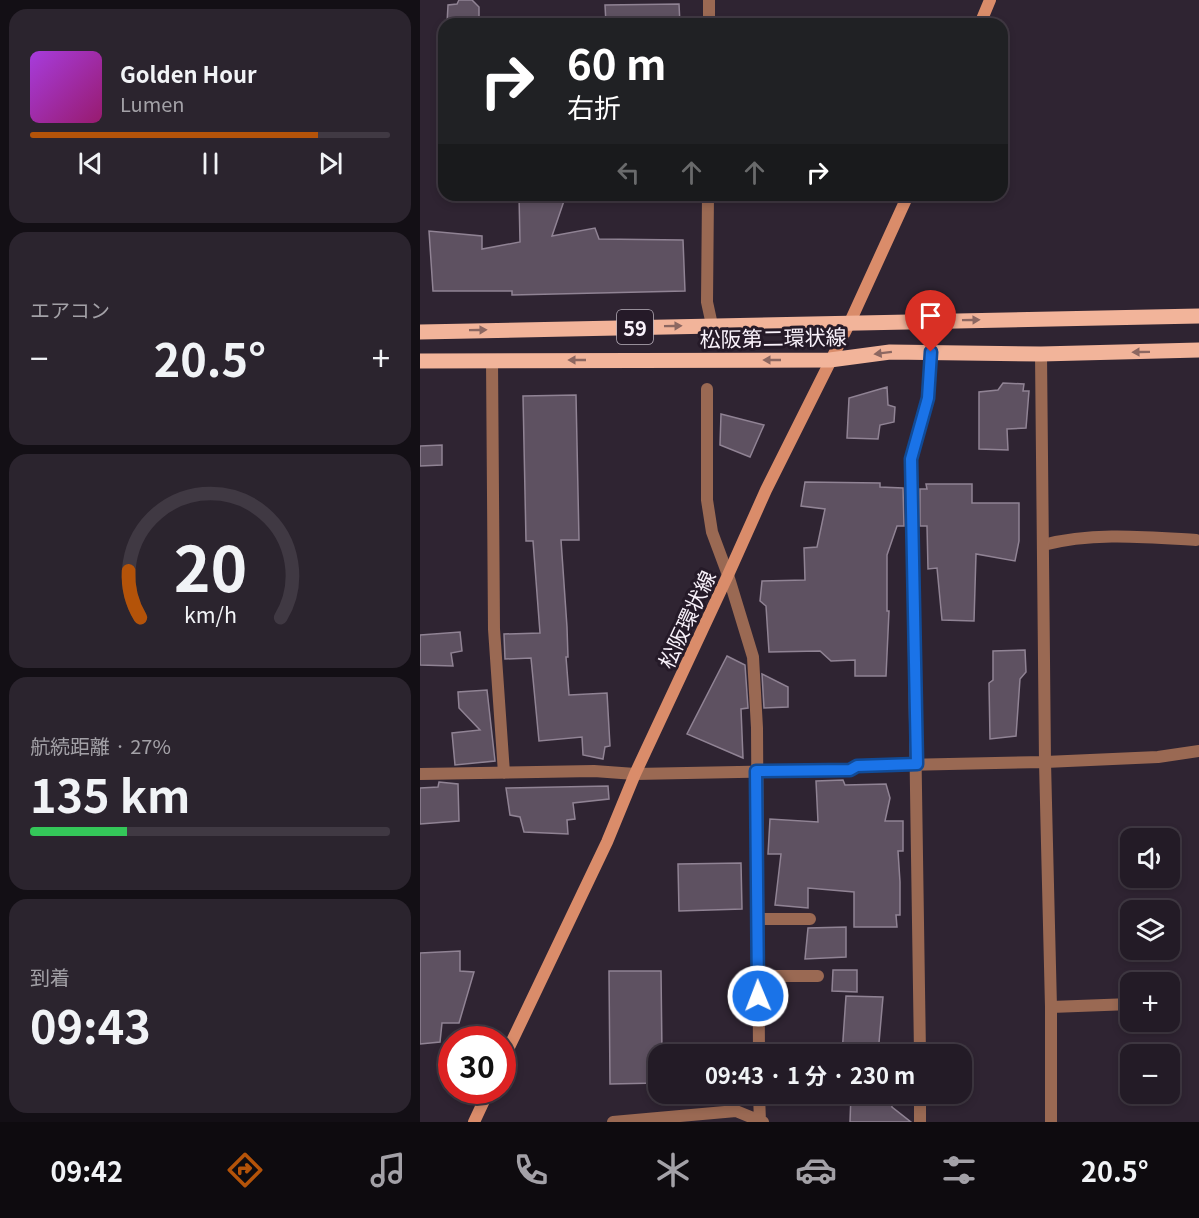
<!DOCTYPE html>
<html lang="ja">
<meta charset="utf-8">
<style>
body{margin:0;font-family:Georgia,"Noto Sans JP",serif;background:#2b242e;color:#f1f3f6;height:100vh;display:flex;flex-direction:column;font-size:22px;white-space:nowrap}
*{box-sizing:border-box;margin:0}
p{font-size:20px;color:#a3a1a7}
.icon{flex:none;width:33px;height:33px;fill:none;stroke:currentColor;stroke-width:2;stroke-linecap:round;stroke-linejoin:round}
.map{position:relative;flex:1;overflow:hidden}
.side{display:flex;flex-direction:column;gap:9px;padding:9px;background:#130f15;width:420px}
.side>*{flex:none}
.hud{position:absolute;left:18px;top:18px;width:570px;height:183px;border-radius:18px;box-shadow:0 3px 9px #0003,0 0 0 2px #403943;background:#202124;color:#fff;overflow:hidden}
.controls{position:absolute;left:700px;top:828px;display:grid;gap:12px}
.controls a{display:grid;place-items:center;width:60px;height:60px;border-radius:12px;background:#231b26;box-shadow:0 3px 9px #0003,0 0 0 2px #403943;font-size:30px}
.speed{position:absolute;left:18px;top:1026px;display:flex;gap:12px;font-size:30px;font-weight:700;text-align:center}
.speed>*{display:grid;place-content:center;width:78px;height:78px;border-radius:50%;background:#231b26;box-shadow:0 3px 9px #0003,0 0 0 2px #403943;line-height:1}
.speed .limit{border:9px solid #d22;background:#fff;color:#111}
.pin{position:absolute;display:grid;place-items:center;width:51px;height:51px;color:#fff;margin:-62px -26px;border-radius:50% 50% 50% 0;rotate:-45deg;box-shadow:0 0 6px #0007}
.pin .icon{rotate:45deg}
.me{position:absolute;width:66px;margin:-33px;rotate:359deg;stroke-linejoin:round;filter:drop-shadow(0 0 4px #0008)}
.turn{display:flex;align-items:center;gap:21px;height:126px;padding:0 30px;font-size:27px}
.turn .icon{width:78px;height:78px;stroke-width:2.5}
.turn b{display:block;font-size:42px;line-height:51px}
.lanes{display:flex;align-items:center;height:57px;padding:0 30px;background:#0003;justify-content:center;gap:30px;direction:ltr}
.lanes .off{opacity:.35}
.big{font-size:45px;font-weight:700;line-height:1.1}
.side .widget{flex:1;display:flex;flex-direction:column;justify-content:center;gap:9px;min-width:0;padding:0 21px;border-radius:18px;background:#2b242e}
.side .dial{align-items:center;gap:0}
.dial svg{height:156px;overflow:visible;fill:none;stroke:#403943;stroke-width:7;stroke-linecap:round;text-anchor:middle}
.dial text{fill:#f1f3f6;stroke:none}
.song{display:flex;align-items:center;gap:18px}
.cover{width:72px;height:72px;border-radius:9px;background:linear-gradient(135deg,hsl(280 70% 55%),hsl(320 70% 35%))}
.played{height:6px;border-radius:3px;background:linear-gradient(90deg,#b45309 80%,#403943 80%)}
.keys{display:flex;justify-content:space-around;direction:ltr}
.heat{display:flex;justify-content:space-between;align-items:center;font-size:33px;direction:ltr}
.charge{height:9px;border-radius:4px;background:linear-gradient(90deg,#34c759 27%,#403943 0)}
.trip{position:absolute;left:228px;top:1044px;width:324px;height:60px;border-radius:18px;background:#231b26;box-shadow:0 3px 9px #0003,0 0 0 2px #403943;font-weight:700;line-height:60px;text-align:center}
.tab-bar{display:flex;height:96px;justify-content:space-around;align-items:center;background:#0e0b0f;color:#a3a1a7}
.tab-bar .icon{width:42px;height:42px}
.tab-bar .on{color:#b45309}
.tab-bar b{font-size:27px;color:#f1f3f6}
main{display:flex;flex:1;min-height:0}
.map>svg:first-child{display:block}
.building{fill:#5e5161;stroke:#908394;stroke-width:1.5}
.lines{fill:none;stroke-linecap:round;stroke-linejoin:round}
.service{stroke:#9a6953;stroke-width:12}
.minor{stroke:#9a6953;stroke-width:12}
.secondary{stroke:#da8c6a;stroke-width:12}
.primary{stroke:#f2b49a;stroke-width:15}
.oneway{fill:#8c6761}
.route-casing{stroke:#114b97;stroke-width:15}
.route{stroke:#1a73e8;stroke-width:10}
.labels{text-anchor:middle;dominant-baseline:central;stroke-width:6;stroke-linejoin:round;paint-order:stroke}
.shield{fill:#251a28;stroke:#b9b1bc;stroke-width:1.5}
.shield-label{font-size:20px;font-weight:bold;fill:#f9f2fb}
.street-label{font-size:21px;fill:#f9f2fb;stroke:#251a28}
</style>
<main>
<section class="side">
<div class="widget">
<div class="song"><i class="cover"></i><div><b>Golden Hour</b><p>Lumen</p></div></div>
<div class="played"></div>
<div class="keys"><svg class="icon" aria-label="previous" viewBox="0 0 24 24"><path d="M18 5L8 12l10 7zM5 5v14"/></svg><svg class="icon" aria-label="pause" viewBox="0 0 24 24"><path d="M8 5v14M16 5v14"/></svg><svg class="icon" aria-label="next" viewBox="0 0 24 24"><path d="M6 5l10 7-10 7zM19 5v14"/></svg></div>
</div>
<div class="widget"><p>エアコン</p>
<div class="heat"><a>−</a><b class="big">20.5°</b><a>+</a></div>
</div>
<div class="widget dial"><svg viewBox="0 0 100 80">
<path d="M14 69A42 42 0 1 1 86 69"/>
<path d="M14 69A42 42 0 0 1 8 45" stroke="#b45309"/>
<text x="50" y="56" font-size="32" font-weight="700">20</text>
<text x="50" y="72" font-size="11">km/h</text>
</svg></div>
<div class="widget"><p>航続距離 · 27%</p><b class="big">135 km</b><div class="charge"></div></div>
<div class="widget"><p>到着</p><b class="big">09:43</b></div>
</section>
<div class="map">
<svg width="779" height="1122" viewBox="0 0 779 1122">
<rect width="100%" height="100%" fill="#2f2432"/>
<path class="building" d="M 39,0 L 52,0 L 59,7 L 59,24 L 27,24 L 28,5 L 37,4 Z
M 259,4 L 260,24 L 186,24 L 185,5 Z
M 99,195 L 146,195 L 132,236 L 175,228 L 179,239 L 263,240 L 265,291 L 92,295 L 92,291 L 13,291 L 9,231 L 62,236 L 62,249 L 100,242 Z
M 583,383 L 604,384 L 603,391 L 609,391 L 606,428 L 587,429 L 588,450 L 559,449 L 559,392 L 578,390 Z
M 467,387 L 468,405 L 475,407 L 474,422 L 460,425 L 458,439 L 427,438 L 429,398 Z
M 156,395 L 159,540 L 141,540 L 147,627 L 148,657 L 146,657 L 149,695 L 187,693 L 190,746 L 185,747 L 183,759 L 163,755 L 162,737 L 119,741 L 111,658 L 85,659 L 84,634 L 120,633 L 113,541 L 106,541 L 103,396 Z
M 301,414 L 344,425 L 330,457 L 300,445 Z
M 22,445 L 22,465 L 0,466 L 0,446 Z
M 385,482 L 460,483 L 460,487 L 483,488 L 484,526 L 477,526 L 467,555 L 467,611 L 469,611 L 466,676 L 435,676 L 435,660 L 411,661 L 400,651 L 349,652 L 346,606 L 340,601 L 342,581 L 385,580 L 384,548 L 397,547 L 405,509 L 381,506 Z
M 506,484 L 552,484 L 552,503 L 599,503 L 599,541 L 595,561 L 556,554 L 554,621 L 522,620 L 517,568 L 508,569 L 507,526 L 500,526 L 500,489 L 507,489 Z
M 40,632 L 42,651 L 31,653 L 33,666 L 0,665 L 0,635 Z
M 605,650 L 606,672 L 600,679 L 596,736 L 570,739 L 569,683 L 573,680 L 573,651 Z
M 307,656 L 325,665 L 328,708 L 321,709 L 323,758 L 267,734 Z
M 342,674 L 368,687 L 368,707 L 344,708 Z
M 67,690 L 75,761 L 35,765 L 32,733 L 60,730 L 39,708 L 38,692 Z
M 423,780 L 425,785 L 466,784 L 470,798 L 465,821 L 483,821 L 483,851 L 478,851 L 480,882 L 480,915 L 476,915 L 477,927 L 434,927 L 434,892 L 388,888 L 388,908 L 355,905 L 361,854 L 348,854 L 350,819 L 398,822 L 396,781 Z
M 19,782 L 38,784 L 39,821 L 0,824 L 0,788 L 18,787 Z
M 188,786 L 189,799 L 153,803 L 155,819 L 147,820 L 148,834 L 104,832 L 100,817 L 90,815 L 86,788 Z
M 321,863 L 322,909 L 259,911 L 258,864 Z
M 426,927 L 426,957 L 385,959 L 388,928 Z
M 40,951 L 40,971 L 54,972 L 39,1023 L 22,1023 L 20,1042 L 0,1044 L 0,953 Z
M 413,970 L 437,970 L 437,992 L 412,991 Z
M 189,971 L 241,971 L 242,1054 L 238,1054 L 238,1083 L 190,1084 Z
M 426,996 L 463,997 L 458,1054 L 422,1054 Z
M 431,1094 L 470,1094 L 472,1107 L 491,1122 L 430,1122 Z"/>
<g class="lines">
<path class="service" d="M 287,389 L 287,500 L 292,532 L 308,575
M 623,545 C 673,532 725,537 776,540
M 337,919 L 390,919
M 337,976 L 398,976
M 721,979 L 721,982
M 631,1007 L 711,1004"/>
<path class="minor" d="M 289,24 L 289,0
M 288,195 L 287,302 L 292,325
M 621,354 L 625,762 L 631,1007 L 631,1122
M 72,360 L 74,629 L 84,773
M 308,575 L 333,657 L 337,728 L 339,1054
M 0,774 L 174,771 L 215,774 L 430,770 L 437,766 L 625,762 L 738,757 L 779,751
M 500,1054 L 491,459 L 508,397 L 511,352
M 339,1094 L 340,1122
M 500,1094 L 500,1122
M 193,1122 L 316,1111 L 343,1122"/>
<path class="secondary" d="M 560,24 L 570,0
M 82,1062 L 187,842 L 215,774 L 308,575 L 346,490 L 430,322 L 488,195
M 54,1122 L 69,1090"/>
<path class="primary" d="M 0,332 L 779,316
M 0,361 L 410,360 L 470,352 L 621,354 L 779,350"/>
</g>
<defs><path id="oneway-solid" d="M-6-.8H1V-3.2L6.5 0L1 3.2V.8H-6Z" transform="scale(1.5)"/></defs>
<g class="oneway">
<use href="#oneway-solid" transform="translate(551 320) rotate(-1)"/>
<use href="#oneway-solid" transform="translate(253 326) rotate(-1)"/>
<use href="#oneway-solid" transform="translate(58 330) rotate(-1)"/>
<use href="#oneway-solid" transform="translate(721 352) rotate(179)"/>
<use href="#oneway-solid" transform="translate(463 353) rotate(173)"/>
<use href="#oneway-solid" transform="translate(157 360) rotate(-180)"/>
<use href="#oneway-solid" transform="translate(352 360) rotate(-180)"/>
</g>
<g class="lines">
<g class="route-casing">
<path id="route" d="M 338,996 L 336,771 L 430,770 L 437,766 L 497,764 L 491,459 L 508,398 L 511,352"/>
</g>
<use href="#route" class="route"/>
</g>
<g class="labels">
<rect class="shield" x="197" y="310" width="36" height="34" rx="4.5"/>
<g class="shield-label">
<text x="215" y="327">59</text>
</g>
<g class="street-label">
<text transform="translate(353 337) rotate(-1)">松阪第二環状線</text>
<text transform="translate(266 619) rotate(-65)">松阪環状線</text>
</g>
</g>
</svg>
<div class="controls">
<a><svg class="icon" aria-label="sound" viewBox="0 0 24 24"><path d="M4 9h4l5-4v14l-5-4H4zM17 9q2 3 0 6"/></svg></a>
<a><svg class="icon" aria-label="layers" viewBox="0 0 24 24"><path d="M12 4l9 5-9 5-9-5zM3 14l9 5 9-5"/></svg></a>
<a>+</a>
<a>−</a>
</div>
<div class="speed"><div class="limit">30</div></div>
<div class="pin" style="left:511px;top:352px;background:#d93025"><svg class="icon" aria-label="arrive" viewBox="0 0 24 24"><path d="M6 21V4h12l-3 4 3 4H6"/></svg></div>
<svg class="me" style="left:338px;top:996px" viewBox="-20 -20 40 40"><circle r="17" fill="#1a73e8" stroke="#fff" stroke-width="3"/><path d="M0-11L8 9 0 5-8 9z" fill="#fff"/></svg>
<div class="trip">09:43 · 1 分 · 230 m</div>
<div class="hud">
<div class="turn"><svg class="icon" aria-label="right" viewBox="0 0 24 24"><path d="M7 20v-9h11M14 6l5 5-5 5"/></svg><div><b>60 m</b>右折</div></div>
<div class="lanes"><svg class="icon off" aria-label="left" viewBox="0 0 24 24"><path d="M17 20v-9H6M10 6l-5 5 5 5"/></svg><svg class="icon off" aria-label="ahead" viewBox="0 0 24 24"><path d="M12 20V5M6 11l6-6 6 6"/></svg><svg class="icon off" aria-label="ahead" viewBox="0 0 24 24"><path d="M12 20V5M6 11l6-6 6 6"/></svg><svg class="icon" aria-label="right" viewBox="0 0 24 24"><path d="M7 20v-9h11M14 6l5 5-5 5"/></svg></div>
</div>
</div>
</main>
<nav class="tab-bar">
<b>09:42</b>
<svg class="icon on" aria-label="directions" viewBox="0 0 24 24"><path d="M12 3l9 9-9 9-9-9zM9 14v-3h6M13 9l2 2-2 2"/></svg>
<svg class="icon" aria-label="music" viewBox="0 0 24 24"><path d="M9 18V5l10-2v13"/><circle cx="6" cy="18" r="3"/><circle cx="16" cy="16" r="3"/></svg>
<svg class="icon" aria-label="phone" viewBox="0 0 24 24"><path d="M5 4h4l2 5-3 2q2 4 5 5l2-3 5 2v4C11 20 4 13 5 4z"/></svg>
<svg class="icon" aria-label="climate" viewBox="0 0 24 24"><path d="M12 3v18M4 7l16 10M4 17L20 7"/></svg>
<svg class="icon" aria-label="car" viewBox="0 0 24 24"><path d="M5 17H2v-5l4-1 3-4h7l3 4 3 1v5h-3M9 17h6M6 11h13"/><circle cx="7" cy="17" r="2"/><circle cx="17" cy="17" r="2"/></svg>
<svg class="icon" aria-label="filters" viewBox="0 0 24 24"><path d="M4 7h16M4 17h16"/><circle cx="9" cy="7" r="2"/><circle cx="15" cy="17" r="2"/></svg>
<b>20.5°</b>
</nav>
